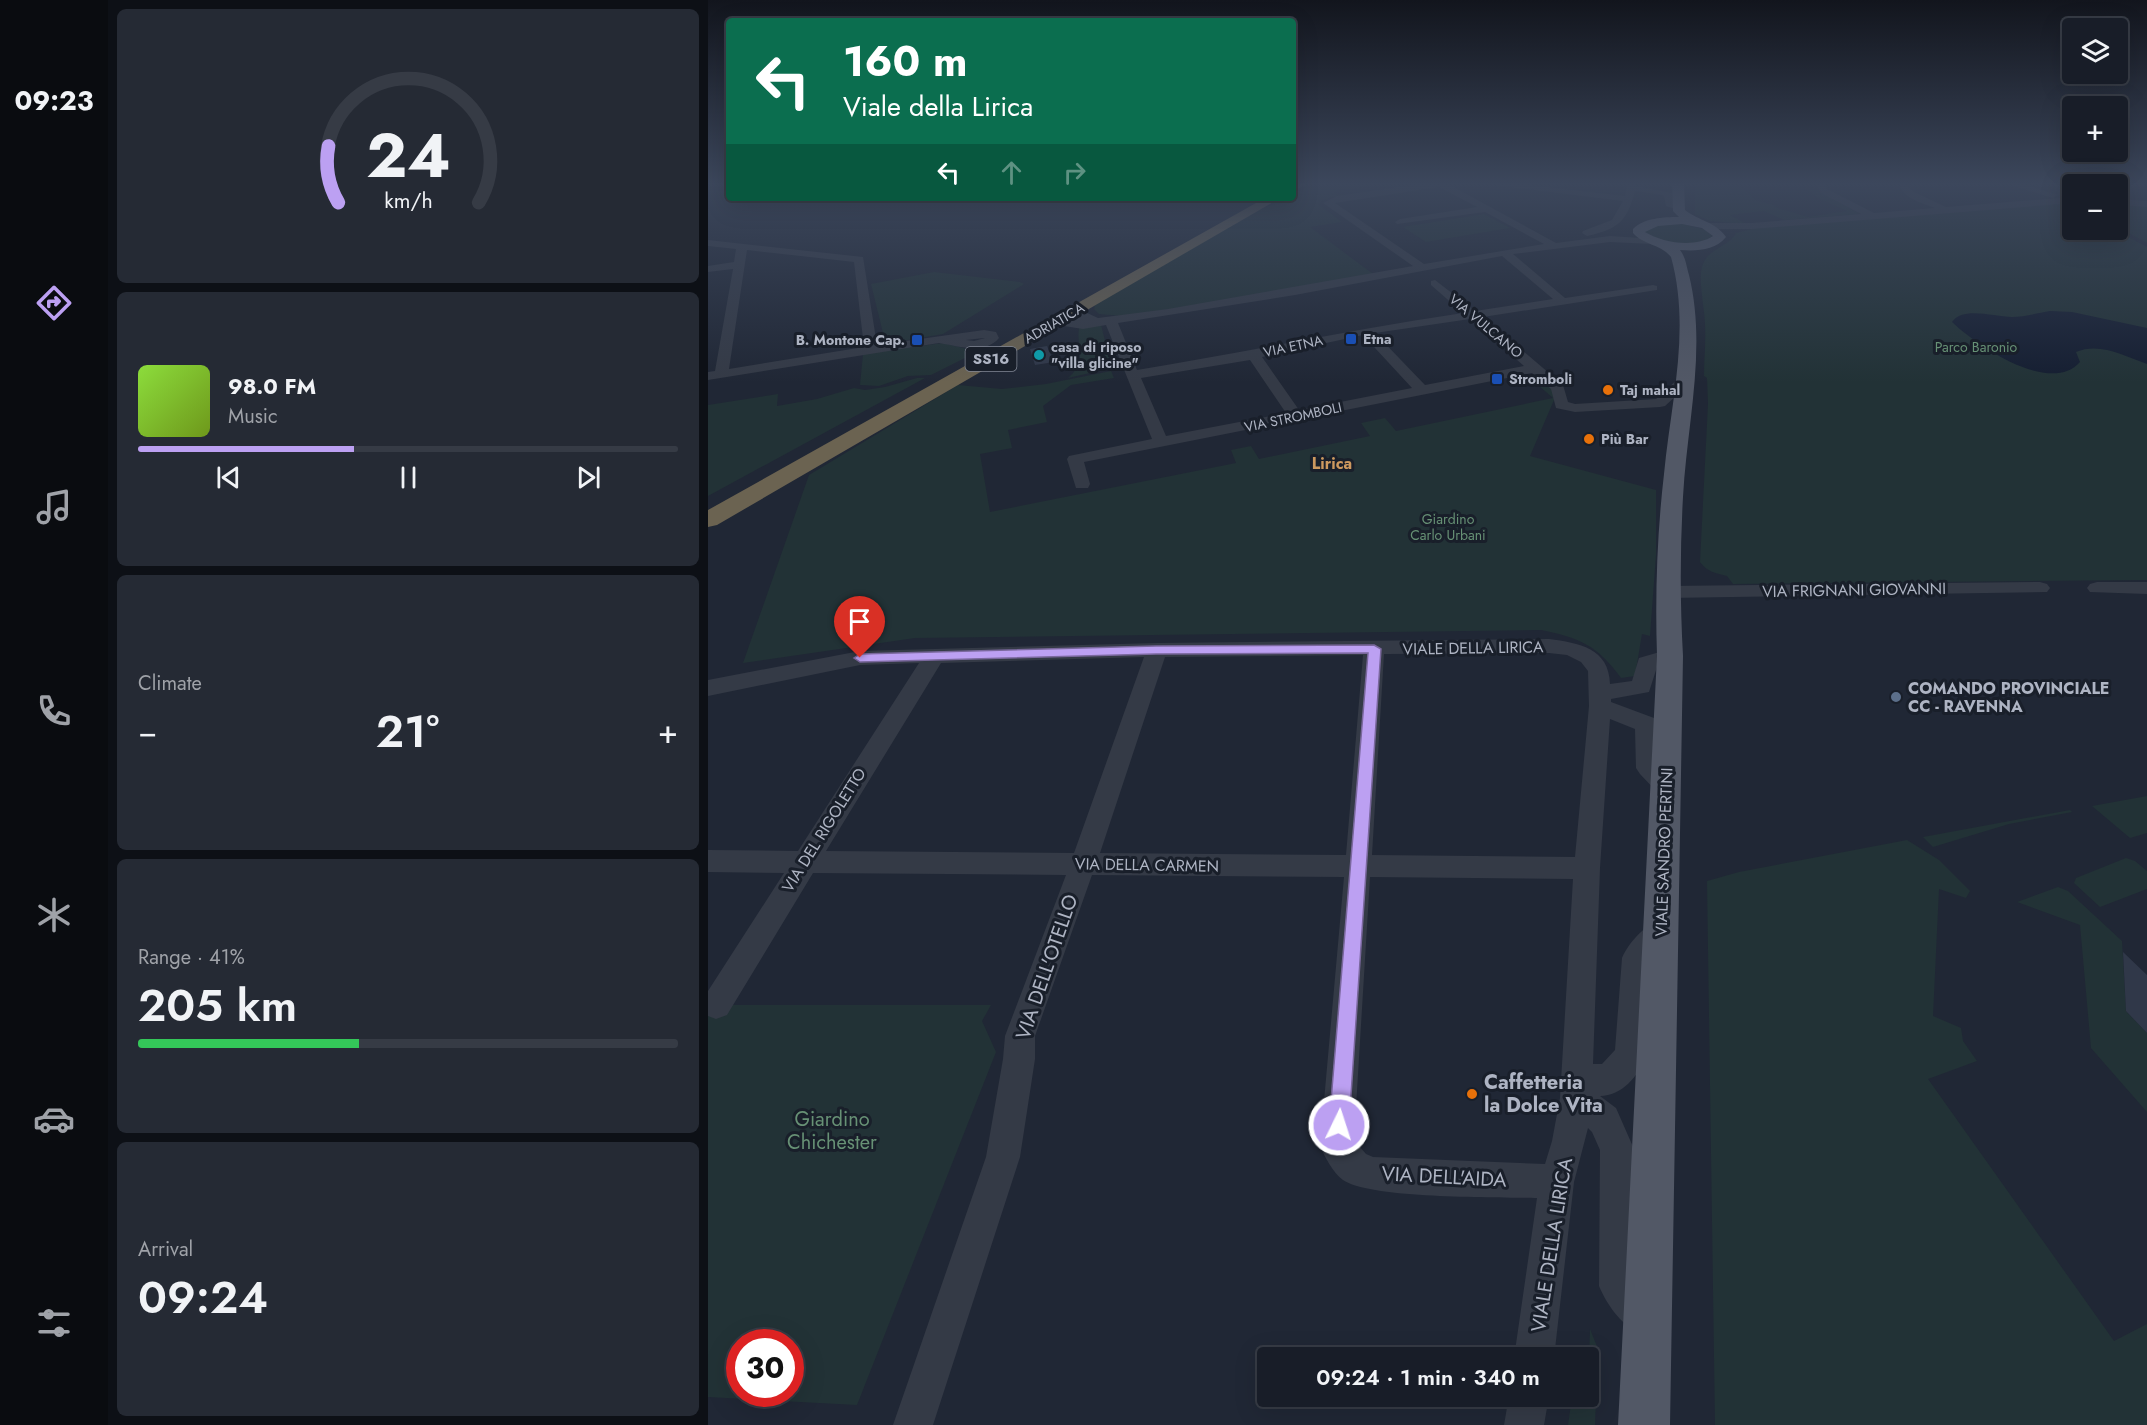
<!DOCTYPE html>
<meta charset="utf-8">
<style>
body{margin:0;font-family:Jost,sans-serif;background:#252a34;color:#f1f3f6;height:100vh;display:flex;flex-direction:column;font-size:22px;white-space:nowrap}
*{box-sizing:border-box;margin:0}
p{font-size:20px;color:#9fa2a8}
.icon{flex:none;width:33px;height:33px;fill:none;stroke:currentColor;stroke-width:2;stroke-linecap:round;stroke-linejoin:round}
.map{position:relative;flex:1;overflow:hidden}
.panel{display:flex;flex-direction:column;gap:9px;padding:9px;background:#0d1016;width:600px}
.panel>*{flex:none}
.top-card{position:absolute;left:18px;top:18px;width:570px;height:183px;border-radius:6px;box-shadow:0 6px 24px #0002,0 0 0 2px #363b45;background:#0b6e4f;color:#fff;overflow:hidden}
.tools{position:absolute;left:1354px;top:18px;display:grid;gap:12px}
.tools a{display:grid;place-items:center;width:66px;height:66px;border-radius:6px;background:#181d28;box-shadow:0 6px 24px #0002,0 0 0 2px #363b45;font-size:30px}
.speed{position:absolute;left:18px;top:1329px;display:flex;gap:12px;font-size:30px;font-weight:700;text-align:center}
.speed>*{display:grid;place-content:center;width:78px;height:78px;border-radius:50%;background:#181d28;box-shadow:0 6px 24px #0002,0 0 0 2px #363b45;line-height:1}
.speed .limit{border:9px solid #d22;background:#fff;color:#111}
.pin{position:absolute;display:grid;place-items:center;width:51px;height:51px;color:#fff;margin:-62px -26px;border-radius:50% 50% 50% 0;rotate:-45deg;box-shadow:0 0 6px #0007}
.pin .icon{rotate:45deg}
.me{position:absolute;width:66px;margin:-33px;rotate:4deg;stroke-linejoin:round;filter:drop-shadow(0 0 4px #0008)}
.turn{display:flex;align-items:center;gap:21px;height:126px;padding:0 18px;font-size:27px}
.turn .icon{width:78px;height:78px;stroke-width:2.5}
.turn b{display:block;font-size:42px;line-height:51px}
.lanes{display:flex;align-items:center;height:57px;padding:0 18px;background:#0003;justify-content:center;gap:30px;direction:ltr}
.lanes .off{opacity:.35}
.big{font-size:45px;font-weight:600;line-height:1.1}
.panel .card{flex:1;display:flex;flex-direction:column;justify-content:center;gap:9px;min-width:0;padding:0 21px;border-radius:9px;background:#252a34}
.panel .dial{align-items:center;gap:0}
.dial svg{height:156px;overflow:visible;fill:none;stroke:#363b45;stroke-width:7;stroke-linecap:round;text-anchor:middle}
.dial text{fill:#f1f3f6;stroke:none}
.song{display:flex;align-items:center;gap:18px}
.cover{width:72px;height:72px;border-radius:9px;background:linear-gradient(135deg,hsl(90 70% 55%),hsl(80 70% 35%))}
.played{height:6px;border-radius:3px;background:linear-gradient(90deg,#bca0f2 40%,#363b45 40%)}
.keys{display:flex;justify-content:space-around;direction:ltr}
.heat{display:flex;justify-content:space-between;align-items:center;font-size:33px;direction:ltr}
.charge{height:9px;border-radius:4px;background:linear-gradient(90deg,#34c759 41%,#363b45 0)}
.trip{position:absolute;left:549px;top:1347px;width:342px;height:60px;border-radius:6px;background:#181d28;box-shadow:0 6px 24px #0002,0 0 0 2px #363b45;font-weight:600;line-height:60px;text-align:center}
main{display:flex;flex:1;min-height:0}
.tabs{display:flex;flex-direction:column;width:108px;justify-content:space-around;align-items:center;background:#0a0c10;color:#9fa2a8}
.tabs .icon{width:42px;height:42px}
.tabs .on{color:#bca0f2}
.tabs b{font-size:27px;color:#f1f3f6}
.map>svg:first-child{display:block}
.green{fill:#223236;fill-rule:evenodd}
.water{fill:#151e31}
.building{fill:#303849}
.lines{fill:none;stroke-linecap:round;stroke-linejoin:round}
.minor{fill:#343a46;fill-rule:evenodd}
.major{fill:#525866;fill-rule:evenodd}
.highway{fill:#6b6351;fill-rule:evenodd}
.route{fill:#bca0f2;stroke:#7a689d;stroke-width:1.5}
.transit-dot{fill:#1a4fb4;stroke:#191f2a;stroke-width:2}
.culture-dot{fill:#0f9aa8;stroke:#191f2a;stroke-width:2}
.food-dot{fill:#e8710a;stroke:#191f2a;stroke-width:2}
.service-dot{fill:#5c6f8a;stroke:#191f2a;stroke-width:2}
.labels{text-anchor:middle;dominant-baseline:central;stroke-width:6;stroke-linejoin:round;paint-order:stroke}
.far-street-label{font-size:14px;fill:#aeb4c3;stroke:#191f2a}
.far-poi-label{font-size:14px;font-weight:bold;fill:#aeb4c3;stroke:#191f2a;text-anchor:start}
.far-park-label{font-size:14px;fill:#679175;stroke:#191f2a}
.shield{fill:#191f2a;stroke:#818795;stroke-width:1.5}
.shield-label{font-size:15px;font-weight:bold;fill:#aeb4c3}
.far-quarter-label{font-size:16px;font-weight:bold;fill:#cd995f;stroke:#191f2a}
.street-label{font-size:16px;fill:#aeb4c3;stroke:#191f2a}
.poi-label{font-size:16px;font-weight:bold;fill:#aeb4c3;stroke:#191f2a;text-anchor:start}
.near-street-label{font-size:20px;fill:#aeb4c3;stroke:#191f2a}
.near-poi-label{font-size:20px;font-weight:bold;fill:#aeb4c3;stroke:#191f2a;text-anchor:start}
.near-park-label{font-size:20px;fill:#679175;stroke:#191f2a}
</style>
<main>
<nav class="tabs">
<b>09:23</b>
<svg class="icon on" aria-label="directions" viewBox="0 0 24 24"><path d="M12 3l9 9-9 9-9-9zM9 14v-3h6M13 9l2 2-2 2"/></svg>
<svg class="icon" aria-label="music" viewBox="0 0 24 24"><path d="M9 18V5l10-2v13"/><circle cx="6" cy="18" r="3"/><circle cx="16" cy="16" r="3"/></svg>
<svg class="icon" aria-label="phone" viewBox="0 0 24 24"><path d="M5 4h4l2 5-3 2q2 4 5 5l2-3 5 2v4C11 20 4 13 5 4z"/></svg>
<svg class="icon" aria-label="climate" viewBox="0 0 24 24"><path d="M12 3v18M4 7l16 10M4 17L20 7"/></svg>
<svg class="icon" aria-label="car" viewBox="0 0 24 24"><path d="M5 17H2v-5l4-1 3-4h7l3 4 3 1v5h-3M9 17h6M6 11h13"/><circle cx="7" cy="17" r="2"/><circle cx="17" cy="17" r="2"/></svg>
<svg class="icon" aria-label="filters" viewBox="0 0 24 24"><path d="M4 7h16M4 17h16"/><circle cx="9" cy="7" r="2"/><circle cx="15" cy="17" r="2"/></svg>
</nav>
<section class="panel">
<div class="card dial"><svg viewBox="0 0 100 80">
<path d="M14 69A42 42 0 1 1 86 69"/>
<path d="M14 69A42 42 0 0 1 9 40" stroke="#bca0f2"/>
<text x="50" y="56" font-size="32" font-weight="700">24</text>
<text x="50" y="72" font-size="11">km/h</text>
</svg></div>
<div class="card">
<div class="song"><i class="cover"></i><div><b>98.0 FM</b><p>Music</p></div></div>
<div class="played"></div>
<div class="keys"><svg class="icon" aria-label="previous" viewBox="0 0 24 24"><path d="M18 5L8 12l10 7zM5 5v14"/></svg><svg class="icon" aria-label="pause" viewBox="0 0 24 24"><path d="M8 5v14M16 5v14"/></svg><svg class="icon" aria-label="next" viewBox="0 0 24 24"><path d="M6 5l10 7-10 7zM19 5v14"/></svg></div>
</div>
<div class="card"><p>Climate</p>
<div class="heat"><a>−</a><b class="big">21°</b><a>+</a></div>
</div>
<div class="card"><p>Range · 41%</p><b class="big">205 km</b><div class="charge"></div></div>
<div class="card"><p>Arrival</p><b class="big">09:24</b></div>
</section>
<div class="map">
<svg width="1439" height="1425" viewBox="0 0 1439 1425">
<rect width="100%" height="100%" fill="#202735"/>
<path class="green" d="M 649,182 L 687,182 L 625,191 L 631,196 L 614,200 L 611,205 L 634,222 L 602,227 L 665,274 L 514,302 L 414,316 L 391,314 L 386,309 L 387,305 L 550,210 C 562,207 574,198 585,198 L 585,194 C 605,182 628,189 649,182 Z
M 987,182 L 1024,182 L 1042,194 L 1047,200 L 1066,205 L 1068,206 L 1066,207 L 1100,217 L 1139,211 L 1110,198 L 1100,190 L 1111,190 L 1151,214 L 1076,220 L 1056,211 L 1022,215 L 1038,224 L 1002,221 L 987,214 Z
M 1358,203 L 1365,207 L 1365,230 L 1407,230 L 1439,247 L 1439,580 L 1025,584 L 1019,576 C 1008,573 999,572 992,562 L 1000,404 L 999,378 L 996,376 C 996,359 998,342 997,325 C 997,309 989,278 995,264 C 1001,248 1021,247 1028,233 L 1048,228 Z
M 1410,203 L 1439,205 L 1439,243 L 1410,227 Z
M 776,214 L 802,228 L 718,242 L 695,227 Z
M 972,223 L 998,230 L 1004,236 C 993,247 966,246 952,241 C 947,239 941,234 935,231 L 943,225 Z
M 226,272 L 312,282 L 316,284 L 235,334 L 194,341 L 176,337 L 163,284 Z
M 393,325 L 404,368 L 360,378 C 380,361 368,349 371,328 Z
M 235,343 L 267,351 L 267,353 L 223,375 L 200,376 L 171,386 L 152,385 L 155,354 Z
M 403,371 L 406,378 L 363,385 L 335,406 L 339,422 L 300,430 L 304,448 L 272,454 L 282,512 L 528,463 L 523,450 L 543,446 L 551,459 L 662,436 L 653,423 L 677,418 L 688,431 L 845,398 L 822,378 L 832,376 L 846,389 L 846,400 L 822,456 L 948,490 L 948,555 L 942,636 L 934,634 L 927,676 L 913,678 C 889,645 872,638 833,630 L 207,638 L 35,663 L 101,475 L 250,385 L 294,389 L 338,384 Z
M 209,378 L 217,378 L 0,496 L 0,405 L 70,394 L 69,406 L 109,399 L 146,388 L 157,390 L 177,387 Z
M 1439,796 L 1439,833 L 1422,838 L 1384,806 Z
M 1362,810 L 1364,812 L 1301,824 L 1225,847 L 1215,837 Z
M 1199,840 L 1231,860 L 1262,891 L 1258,898 L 1231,889 L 1225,1016 L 1253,1028 L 1255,1041 L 1269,1061 L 1220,1079 L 1406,1341 L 1439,1324 L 1439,1425 L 1007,1425 L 999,881 L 1031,872 Z
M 1418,858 L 1427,861 L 1439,871 L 1439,889 L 1392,907 L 1366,883 L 1368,878 Z
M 1350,887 L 1360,891 L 1414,941 L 1418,1011 L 1439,1033 L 1439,1112 L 1383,1048 L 1372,925 L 1309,902 Z
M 0,1005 L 283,1005 L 274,1021 L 288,1052 L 149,1405 L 0,1397 ZM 32,1342 L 82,1342 L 82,1394 L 32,1394 Z
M 882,1329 L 890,1349 L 887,1425 L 860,1425 L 864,1397 L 880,1396 Z"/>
<path class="water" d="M 1342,311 L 1364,312 L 1439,328 L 1439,364 C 1416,356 1392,342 1368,352 L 1372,362 C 1342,396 1268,345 1244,322 C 1255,306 1286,317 1304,317 C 1316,317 1330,313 1342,311 Z"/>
<path class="building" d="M 339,346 L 346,362 L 327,365 L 322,349 Z
M 1415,952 L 1439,975 L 1439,1033 L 1418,1011 Z"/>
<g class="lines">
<path class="minor" d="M 724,182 L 749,182 L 742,185 L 848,243 L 902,236 L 948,239 L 949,241 L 944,244 L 902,242 L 805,254 L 857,298 L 945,285 L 949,286 L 949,290 L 775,317 L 855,385 L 860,402 L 867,404 L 948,399 L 972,377 L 982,377 L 984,380 L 982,383 L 957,406 L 952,407 L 867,412 L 848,408 L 843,389 L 824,373 L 376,462 L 382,484 L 380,488 L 368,488 L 359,459 L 361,456 L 444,439 L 398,325 L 375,329 L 356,326 L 354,323 L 361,315 L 377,312 L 390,318 L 460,309 L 705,266 L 615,203 L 629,196 ZM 731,187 L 769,207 L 692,219 L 687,222 L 689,224 L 777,212 L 836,244 L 716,264 L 627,203 ZM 794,256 L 845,299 L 767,311 L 727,280 L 723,281 L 723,285 L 755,313 C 646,329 538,352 429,370 L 410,323 L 587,295 ZM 762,319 L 816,366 L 717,385 L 667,333 ZM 655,335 L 704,388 L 591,410 L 554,357 ZM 542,360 L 578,413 L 458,436 L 433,378 Z
M 763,182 L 795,182 L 917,196 L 920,182 L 929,182 L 928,186 L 964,193 L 966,202 L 975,207 L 970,210 L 958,206 L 956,196 L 954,195 L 927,191 C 919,221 911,229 879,236 L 874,233 L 875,231 L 904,220 L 915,201 Z
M 1106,182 L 1115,182 L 1119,189 L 1166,213 L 1227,208 C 1214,203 1193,198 1191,182 L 1199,182 L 1200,187 L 1206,192 L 1238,207 L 1365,197 L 1365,203 L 1044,229 L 999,229 L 994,226 L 999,223 L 1044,223 L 1153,214 L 1113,193 Z
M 1293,182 L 1309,182 L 1350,195 L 1345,198 Z
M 1410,199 L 1439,201 L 1439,207 L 1410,205 Z
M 0,240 L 155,257 L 169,345 L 276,330 L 288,332 L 291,338 C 277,355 250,346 231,343 L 0,380 L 0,372 L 7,371 L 25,269 L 0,272 L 0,266 L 26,262 L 28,249 L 0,246 ZM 39,250 L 146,262 L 156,347 L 21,369 ZM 277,338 L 266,341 L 258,340 L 276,338 Z
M 1332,582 L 1339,584 L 1342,588 L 1339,592 L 960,598 L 953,596 L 950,592 L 953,588 L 960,586 Z
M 1389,582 L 1439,582 L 1439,594 L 1382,592 L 1379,588 L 1382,584 Z
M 841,639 C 871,643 901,648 902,684 L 924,681 L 931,658 L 962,649 L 969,651 L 973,656 L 969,661 L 949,667 L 941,692 L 903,699 L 903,702 L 946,718 L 949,724 L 952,765 L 970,785 L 967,792 L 958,794 L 949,792 L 932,774 L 928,768 L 927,729 L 902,719 L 892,868 L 885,1064 L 894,1064 L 907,1050 L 914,958 C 921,942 937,925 953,919 L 963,922 L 967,931 L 963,940 L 942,963 L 938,1057 C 930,1076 914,1096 892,1096 L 908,1108 L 926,1149 L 929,1279 L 949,1304 L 955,1317 L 949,1330 L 936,1336 C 915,1327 900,1307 891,1286 L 892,1150 L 884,1132 L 880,1128 L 866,1182 L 846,1358 L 806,1358 L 829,1198 C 791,1197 662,1199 635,1180 C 625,1173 617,1157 612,1146 L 636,877 L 384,875 L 327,1036 L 327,1059 L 312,1157 L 225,1425 L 185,1425 L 278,1157 L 295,1059 L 297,1036 L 358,875 L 105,873 L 19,1015 L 8,1019 L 0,1016 L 0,991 L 76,873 L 0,872 L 0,850 L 90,851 L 211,663 L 152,665 L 0,696 L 0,680 L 152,651 L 449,643 ZM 841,653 L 859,655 L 873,662 L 880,671 L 881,706 L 867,857 L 664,855 L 676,654 ZM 655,655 L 638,855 L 392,853 L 457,657 ZM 436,657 L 366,853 L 118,851 L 233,663 ZM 662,877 L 865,879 L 852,1098 L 844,1141 L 837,1164 L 665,1157 L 658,1154 L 646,1140 Z
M 801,1396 L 841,1396 L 836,1425 L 796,1425 Z"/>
<path class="major" d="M 964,182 L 976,182 L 977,210 C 991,221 1008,222 1018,237 C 1007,251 988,251 972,250 C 978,258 978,265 981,275 C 999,348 979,423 975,497 C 972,550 972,603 975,656 L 962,1425 L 910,1425 L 949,656 C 947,595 949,534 956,474 C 963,401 983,329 963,257 C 953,244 935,245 925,233 L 925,229 C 936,218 955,217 971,217 L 965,211 ZM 974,224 L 994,228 L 1005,236 C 987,248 955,243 937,232 L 950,226 Z"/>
<path class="highway" d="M 601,182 L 585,192 L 586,182 Z
M 557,198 L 572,198 L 9,525 L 0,527 L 0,510 Z"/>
</g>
<linearGradient id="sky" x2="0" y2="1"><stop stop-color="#12151d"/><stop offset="0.48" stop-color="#3c475c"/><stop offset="1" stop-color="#3c475c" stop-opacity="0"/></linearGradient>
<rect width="1439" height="382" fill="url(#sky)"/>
<path class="route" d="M 666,645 L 673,649 L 641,1125 L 638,1132 L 631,1135 L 624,1132 L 621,1125 L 660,653 L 448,654 L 152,662 L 146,658 L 152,654 L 448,646 Z"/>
<g class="transit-dot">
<rect x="637" y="333" width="12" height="12" rx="3"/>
<rect x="203" y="334" width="12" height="12" rx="3"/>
<rect x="783" y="373" width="12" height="12" rx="3"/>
</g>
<circle class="culture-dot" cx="331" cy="355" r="6"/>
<g class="food-dot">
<circle cx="900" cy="390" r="6"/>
<circle cx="881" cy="439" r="6"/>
<circle cx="764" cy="1094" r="6"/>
</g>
<circle class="service-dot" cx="1188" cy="697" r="6"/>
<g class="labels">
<g class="far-street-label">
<text transform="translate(346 323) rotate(-30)">ADRIATICA</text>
<text transform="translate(778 326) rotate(40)">VIA VULCANO</text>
<text transform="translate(585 346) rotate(-12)">VIA ETNA</text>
<text transform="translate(585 417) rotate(-12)">VIA STROMBOLI</text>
</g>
<g class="far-poi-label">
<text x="655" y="339">Etna</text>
<text x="197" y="340" text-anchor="end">B. Montone Cap.</text>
<text x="343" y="347">casa di riposo<tspan x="343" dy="16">"villa glicine"</tspan></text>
<text x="801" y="379">Stromboli</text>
<text x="912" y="390">Taj mahal</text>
<text x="893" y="439">Più Bar</text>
</g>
<g class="far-park-label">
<text x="1268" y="347">Parco Baronio</text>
<text x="740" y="519">Giardino<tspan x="740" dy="16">Carlo Urbani</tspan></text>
</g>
<rect class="shield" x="257.5" y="347" width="51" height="24" rx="4.5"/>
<g class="shield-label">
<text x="283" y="359">SS16</text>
</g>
<g class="far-quarter-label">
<text x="624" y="463">Lirica</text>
</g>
<g class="street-label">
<text transform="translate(1146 590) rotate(-1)">VIA FRIGNANI GIOVANNI</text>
<text transform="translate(765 648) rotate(-1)">VIALE DELLA LIRICA</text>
<text transform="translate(116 830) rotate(-58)">VIA DEL RIGOLETTO</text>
<text transform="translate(956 852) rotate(-88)">VIALE SANDRO PERTINI</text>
<text transform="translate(439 865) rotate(1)">VIA DELLA CARMEN</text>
</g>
<g class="poi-label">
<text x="1200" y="688">COMANDO PROVINCIALE<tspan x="1200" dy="18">CC - RAVENNA</tspan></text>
</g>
<g class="near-street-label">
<text transform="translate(339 967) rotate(-71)">VIA DELL'OTELLO</text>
<text transform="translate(736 1177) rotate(3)">VIA DELL'AIDA</text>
<text transform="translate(844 1245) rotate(-81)">VIALE DELLA LIRICA</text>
</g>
<g class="near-poi-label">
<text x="776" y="1082">Caffetteria<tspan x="776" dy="23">la Dolce Vita</tspan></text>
</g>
<g class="near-park-label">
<text x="124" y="1119">Giardino<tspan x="124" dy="23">Chichester</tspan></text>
</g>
</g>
</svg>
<div class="tools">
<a><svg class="icon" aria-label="layers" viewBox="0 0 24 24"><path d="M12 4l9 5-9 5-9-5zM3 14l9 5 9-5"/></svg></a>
<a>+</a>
<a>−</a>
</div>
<div class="speed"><div class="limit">30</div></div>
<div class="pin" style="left:152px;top:658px;background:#d93025"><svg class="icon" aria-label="arrive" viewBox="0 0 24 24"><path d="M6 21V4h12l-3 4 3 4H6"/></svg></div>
<svg class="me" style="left:631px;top:1125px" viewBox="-20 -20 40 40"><circle r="17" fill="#bca0f2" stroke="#fff" stroke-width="3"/><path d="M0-11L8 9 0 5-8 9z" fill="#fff"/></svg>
<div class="trip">09:24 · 1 min · 340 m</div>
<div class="top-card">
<div class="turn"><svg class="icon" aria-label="left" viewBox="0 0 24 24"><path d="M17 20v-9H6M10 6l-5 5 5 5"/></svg><div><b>160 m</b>Viale della Lirica</div></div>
<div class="lanes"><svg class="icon" aria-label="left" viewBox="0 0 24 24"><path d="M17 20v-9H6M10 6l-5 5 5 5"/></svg><svg class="icon off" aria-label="ahead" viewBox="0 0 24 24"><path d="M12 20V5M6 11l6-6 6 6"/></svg><svg class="icon off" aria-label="right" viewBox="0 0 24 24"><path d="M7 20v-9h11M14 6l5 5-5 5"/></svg></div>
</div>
</div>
</main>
